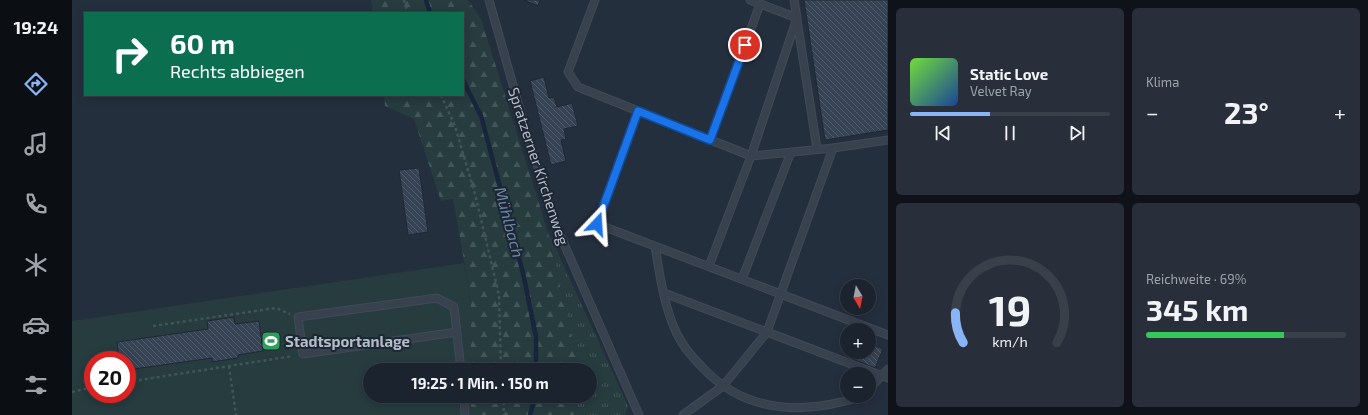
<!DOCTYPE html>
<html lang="de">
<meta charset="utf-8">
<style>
body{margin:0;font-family:"Exo 2",sans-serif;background:#282f3a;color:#f1f3f6;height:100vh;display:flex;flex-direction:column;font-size:15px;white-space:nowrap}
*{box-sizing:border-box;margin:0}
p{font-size:13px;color:#a0a4aa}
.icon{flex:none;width:22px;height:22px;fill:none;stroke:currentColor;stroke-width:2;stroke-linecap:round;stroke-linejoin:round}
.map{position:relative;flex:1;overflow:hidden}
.side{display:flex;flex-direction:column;gap:8px;padding:8px;background:#0f1319;width:480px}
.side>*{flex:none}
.top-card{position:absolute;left:12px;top:12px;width:380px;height:84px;border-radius:0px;box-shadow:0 2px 10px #0003,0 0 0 1px #39404a;background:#0b6e4f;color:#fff;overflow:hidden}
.needle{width:26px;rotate:170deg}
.buttons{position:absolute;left:768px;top:279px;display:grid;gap:8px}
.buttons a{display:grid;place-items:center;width:36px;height:36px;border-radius:50%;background:#1b232e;box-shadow:0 2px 10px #0003,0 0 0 1px #39404a;font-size:20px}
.speed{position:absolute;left:12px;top:351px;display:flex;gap:8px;font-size:20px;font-weight:700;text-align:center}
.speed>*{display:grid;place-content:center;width:52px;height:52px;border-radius:50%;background:#1b232e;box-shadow:0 2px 10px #0003,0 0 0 1px #39404a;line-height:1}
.speed .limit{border:6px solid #d22;background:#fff;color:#111}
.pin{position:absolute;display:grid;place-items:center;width:34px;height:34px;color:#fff;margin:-17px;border:2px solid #fff;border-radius:50%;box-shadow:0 1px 4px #0007}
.me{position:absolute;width:44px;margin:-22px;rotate:20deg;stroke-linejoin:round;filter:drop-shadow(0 0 3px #0008)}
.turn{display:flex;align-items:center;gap:14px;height:84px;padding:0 20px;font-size:18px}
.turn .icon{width:52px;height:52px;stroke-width:2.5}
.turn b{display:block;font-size:28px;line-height:34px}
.big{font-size:30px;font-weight:700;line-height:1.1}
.side .card{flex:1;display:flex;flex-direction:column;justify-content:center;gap:6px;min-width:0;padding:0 14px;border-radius:6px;background:#282f3a}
.side .dial{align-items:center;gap:0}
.dial svg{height:104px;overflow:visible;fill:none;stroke:#39404a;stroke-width:7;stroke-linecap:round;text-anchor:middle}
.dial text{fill:#f1f3f6;stroke:none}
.song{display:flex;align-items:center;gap:12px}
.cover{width:48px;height:48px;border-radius:6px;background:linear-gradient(135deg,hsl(100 70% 55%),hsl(220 70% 35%))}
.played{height:4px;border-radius:2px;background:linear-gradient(90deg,#8ab4f8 40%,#39404a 40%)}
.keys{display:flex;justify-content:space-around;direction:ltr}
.heat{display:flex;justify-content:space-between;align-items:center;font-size:22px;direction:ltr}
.charge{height:6px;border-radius:3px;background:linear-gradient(90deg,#34c759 69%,#39404a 0)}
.side .tiles{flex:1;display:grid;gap:8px;grid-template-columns:repeat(2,1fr)}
.trip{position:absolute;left:291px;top:363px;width:234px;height:40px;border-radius:20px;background:#1b232e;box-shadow:0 2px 10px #0003,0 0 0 1px #39404a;font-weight:700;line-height:40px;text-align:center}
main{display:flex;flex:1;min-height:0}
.dock{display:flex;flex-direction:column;width:72px;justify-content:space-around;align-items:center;background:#0b0e12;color:#a0a4aa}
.dock .icon{width:28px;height:28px}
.dock .active{color:#8ab4f8}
.dock b{font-size:18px;color:#f1f3f6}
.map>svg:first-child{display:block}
.grass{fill:url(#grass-tufts)}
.forest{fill:url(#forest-firs)}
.park{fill:#263c3f;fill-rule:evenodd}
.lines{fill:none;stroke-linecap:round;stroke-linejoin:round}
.stream{stroke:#17263c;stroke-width:4.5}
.building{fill:url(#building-back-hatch);stroke:#1f2835}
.service-casing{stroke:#414a57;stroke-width:9}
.path{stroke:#3f5557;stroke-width:2.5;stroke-dasharray:3 3;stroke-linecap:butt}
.service{stroke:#38414e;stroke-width:7}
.route-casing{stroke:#114b97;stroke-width:10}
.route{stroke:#1a73e8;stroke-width:7}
.labels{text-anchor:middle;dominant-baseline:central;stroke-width:4;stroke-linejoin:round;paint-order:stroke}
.street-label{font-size:15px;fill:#b4bcc9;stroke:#1d2633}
.poi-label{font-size:15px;font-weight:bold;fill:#b4bcc9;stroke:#1d2633;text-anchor:start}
.water-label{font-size:16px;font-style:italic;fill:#6d86a8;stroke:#1d2633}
</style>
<main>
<nav class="dock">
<b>19:24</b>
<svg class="icon active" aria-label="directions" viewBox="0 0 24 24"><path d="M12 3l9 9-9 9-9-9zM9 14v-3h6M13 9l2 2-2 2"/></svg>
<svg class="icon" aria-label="music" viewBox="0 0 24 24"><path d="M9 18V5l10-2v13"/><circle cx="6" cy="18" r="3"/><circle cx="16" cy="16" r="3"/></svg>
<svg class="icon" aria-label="phone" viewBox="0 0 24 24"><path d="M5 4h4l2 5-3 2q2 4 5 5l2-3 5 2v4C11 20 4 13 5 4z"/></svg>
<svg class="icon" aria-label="climate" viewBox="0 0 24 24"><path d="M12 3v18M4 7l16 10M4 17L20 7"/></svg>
<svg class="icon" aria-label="car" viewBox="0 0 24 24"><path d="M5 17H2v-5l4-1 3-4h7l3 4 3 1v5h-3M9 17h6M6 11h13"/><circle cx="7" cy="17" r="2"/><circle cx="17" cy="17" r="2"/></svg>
<svg class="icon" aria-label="filters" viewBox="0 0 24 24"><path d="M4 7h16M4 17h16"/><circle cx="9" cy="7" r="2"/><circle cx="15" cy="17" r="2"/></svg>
</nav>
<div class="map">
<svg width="816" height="415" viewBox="0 0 816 415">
<defs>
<pattern id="grass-tufts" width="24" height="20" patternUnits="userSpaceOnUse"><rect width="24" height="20" fill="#263c3f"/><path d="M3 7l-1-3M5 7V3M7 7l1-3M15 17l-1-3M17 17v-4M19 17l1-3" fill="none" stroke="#435659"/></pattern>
<pattern id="forest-firs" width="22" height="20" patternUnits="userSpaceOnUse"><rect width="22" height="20" fill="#263c3f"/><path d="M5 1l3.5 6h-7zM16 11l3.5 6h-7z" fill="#435659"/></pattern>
<pattern id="building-back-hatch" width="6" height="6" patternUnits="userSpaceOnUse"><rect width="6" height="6" fill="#364354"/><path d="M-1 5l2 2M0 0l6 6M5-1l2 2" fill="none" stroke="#515c6b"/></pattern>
</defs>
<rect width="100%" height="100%" fill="#242f3e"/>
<path class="grass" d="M 475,229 L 556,406 L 553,415 L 504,415 L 505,396 L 518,396 L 518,370 L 507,370 Z"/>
<path class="forest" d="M 299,0 L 396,0 L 409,19 L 475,229 L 507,370 L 399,370 L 399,299 L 381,199 L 369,201 L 342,119 L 313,106 L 312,95 L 391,95 L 391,13 L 301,13 Z
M 399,396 L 505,396 L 504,415 L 399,415 Z"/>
<path class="park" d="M 392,263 L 399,299 L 399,370 L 298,370 L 298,396 L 399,396 L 399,415 L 0,415 L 0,321 ZM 21,360 L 55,360 L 55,394 L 21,394 Z"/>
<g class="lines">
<path class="stream" d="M 354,0 L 358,13
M 391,80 L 409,116 L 451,273 L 464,337 L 464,370
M 458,415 L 463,396"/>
</g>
<path class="building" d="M 452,0 L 468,0 L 466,6 Z
M 732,0 L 816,0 L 816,130 L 753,140 Z
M 472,77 L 477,98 L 482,97 L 485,107 L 500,103 L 506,126 L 492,129 L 494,139 L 489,140 L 494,161 L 479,165 L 458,81 Z
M 347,168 L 356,232 L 336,235 L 327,170 Z
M 162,317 L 163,324 L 187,321 L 191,351 L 166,355 L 166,358 L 140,362 L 140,358 L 55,370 L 55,360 L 47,360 L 45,342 L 136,329 L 135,321 Z
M 797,343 L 811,349 L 803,368 L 774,356 L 776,352 L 797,352 Z"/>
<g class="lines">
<g class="service-casing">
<path id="service" d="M 417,0 L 452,124 L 486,230 L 567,415
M 523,0 L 496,72 L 506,87 L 679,156 L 761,148 L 695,332 L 651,386 L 611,415
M 678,0 L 725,18 L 722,0
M 725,20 L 745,149
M 566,111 L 525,224 L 816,335
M 638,140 L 688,4
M 761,148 L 816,140
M 583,246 C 588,276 592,307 605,334 C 611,347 621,358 631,368 C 674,414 734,415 790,396
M 637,266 L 679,156 L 725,18
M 670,279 L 719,152
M 592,293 L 816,378
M 385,332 L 231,354 L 226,317 L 365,298 L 382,307 L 389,370
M 797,389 L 816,369
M 392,396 L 393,415"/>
</g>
<path class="path" d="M 332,0 L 336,13
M 369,95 L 383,126 L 403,194 L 427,295 L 429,370
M 81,326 L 204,308 L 218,314
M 157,366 L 164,415
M 55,382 L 221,356
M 0,392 L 21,387
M 431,396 L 432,415"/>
<use href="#service" class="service"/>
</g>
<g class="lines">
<g class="route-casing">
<path id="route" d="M 525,224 L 566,111 L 638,140 L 673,45"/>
</g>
<use href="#route" class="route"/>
</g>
<defs>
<g id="stadium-square" transform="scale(1)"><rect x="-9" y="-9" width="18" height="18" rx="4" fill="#2e9e5b" stroke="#1d2633"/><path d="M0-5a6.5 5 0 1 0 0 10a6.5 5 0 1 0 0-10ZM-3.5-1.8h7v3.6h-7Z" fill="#fff"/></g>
</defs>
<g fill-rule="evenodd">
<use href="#stadium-square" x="199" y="341"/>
</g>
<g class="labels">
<g class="street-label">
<text transform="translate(467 166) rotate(72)">Spratzerner Kirchenweg</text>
</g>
<g class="poi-label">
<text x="213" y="341">Stadtsportanlage</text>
</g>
<g class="water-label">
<text transform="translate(438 222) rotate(75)">Mühlbach</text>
</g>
</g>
</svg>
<div class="buttons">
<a><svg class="needle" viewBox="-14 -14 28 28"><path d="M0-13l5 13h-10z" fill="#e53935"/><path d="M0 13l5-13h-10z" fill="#a0a4aa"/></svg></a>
<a>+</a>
<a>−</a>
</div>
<div class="speed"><div class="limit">20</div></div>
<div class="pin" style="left:673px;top:45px;background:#d93025"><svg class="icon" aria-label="arrive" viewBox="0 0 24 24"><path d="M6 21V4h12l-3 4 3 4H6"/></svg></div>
<svg class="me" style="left:525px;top:224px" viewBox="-20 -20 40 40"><path d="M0-17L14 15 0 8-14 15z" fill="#1a73e8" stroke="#fff" stroke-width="4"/></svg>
<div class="trip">19:25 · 1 Min. · 150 m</div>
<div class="top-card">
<div class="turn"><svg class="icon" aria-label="right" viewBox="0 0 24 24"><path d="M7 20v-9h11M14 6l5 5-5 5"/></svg><div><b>60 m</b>Rechts abbiegen</div></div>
</div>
</div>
<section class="side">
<div class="tiles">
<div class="card">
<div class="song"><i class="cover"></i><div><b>Static Love</b><p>Velvet Ray</p></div></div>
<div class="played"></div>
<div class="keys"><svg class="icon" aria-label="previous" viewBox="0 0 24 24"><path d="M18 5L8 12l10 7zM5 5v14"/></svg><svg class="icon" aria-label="pause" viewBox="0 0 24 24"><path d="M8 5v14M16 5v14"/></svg><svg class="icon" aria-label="next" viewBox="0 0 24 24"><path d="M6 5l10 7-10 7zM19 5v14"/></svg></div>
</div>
<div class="card"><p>Klima</p>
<div class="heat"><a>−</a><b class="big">23°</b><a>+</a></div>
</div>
<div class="card dial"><svg viewBox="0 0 100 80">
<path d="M14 69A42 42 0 1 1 86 69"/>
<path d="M14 69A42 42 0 0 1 8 46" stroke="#8ab4f8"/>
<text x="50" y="56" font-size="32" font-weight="700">19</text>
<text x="50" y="72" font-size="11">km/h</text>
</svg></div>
<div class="card"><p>Reichweite · 69%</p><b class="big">345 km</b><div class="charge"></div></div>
</div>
</section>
</main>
